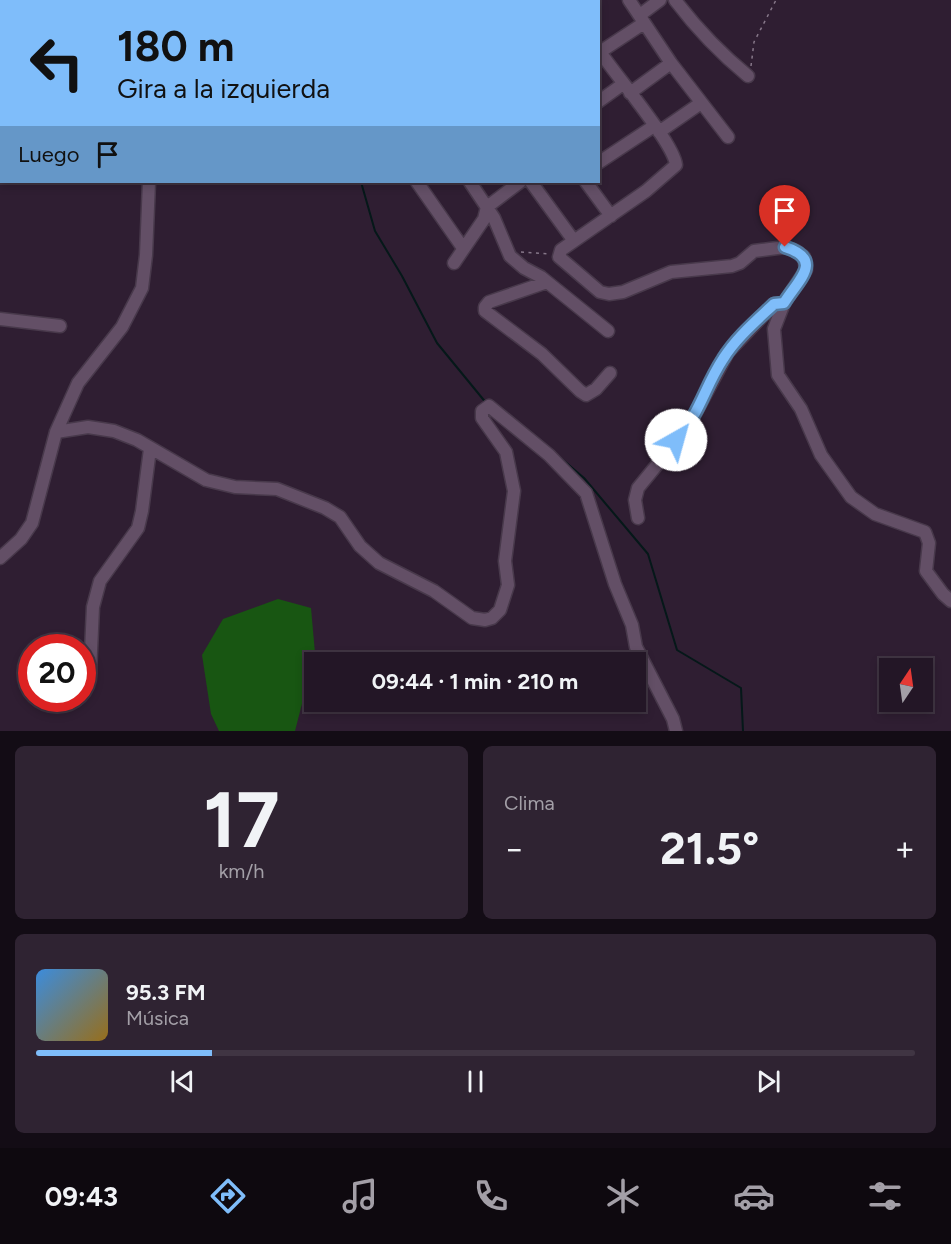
<!DOCTYPE html>
<html lang="es">
<meta charset="utf-8">
<style>
body{margin:0;font-family:Figtree,sans-serif;background:#2f2332;color:#f1f3f6;height:100vh;display:flex;flex-direction:column;font-size:22px;white-space:nowrap}
*{box-sizing:border-box;margin:0}
p{font-size:20px;color:#a39fa7}
.icon{flex:none;width:33px;height:33px;fill:none;stroke:currentColor;stroke-width:2;stroke-linecap:round;stroke-linejoin:round}
.map{position:relative;height:731px;overflow:hidden}
.details{display:flex;flex-direction:column;gap:15px;padding:15px;background:#130c15;flex:1}
.details>*{flex:none}
.guide{position:absolute;left:0px;top:0px;width:600px;height:183px;box-shadow:0 3px 9px #0003,0 0 0 2px #403543;background:#7fbdfa;color:#111;overflow:hidden}
.needle{width:39px;rotate:13deg}
.controls{position:absolute;left:879px;top:658px;display:grid;gap:12px}
.controls a{display:grid;place-items:center;width:54px;height:54px;border-radius:0px;background:#231626;box-shadow:0 3px 9px #0003,0 0 0 2px #403543;font-size:30px}
.speed{position:absolute;left:18px;top:634px;display:flex;gap:12px;font-size:30px;font-weight:700;text-align:center}
.speed>*{display:grid;place-content:center;width:78px;height:78px;border-radius:50%;background:#231626;box-shadow:0 3px 9px #0003,0 0 0 2px #403543;line-height:1}
.speed .limit{border:9px solid #d22;background:#fff;color:#111}
.pin{position:absolute;display:grid;place-items:center;width:51px;height:51px;color:#fff;margin:-62px -26px;border-radius:50% 50% 50% 0;rotate:-45deg;box-shadow:0 0 6px #0007}
.pin .icon{rotate:45deg}
.me{position:absolute;width:66px;margin:-33px;rotate:38deg;stroke-linejoin:round;filter:drop-shadow(0 0 4px #0008)}
.turn{display:flex;align-items:center;gap:21px;height:126px;padding:0 18px;font-size:27px}
.turn .icon{width:78px;height:78px;stroke-width:2.5}
.turn b{display:block;font-size:42px;line-height:51px}
.then{display:flex;align-items:center;height:57px;padding:0 18px;background:#0003;gap:12px;font-size:22px}
.big{font-size:45px;font-weight:700;line-height:1.1}
.details .tile{flex:1;display:flex;flex-direction:column;justify-content:center;gap:9px;min-width:0;padding:0 21px;border-radius:9px;background:#2f2332}
.details .dial{align-items:center;gap:0}
.dial b{font-size:78px;line-height:1}
.song{display:flex;align-items:center;gap:18px}
.cover{width:72px;height:72px;border-radius:9px;background:linear-gradient(135deg,hsl(210 70% 55%),hsl(40 70% 35%))}
.played{height:6px;border-radius:3px;background:linear-gradient(90deg,#7fbdfa 20%,#403543 20%)}
.keys{display:flex;justify-content:space-around;direction:ltr}
.heat{display:flex;justify-content:space-between;align-items:center;font-size:33px;direction:ltr}
.details .tiles{flex:1;display:grid;gap:15px;grid-template-columns:1fr 1fr}
.tile:last-child{grid-column:span 2}
.trip{position:absolute;left:304px;top:652px;width:342px;height:60px;border-radius:0px;background:#231626;box-shadow:0 3px 9px #0003,0 0 0 2px #403543;font-weight:700;line-height:60px;text-align:center}
.tabs{display:flex;height:96px;justify-content:space-around;align-items:center;background:#0e090f;color:#a39fa7}
.tabs .icon{width:42px;height:42px}
.tabs .current{color:#7fbdfa}
.tabs b{font-size:27px;color:#f1f3f6}
.map>svg:first-child{display:block}
.green{fill:#185612}
.lines{fill:none;stroke-linecap:round;stroke-linejoin:round}
.stream{stroke:#051819;stroke-width:2}
.minor-casing{stroke:#48394b;stroke-width:15}
.path{stroke:#867789;stroke-width:1.5;stroke-dasharray:3 4.5;stroke-linecap:butt}
.minor{stroke:#634f66;stroke-width:12}
.route-casing{stroke:#537ba2;stroke-width:15}
.route{stroke:#7fbdfa;stroke-width:10}
</style>
<div class="map">
<svg width="951" height="731" viewBox="0 0 951 731">
<rect width="100%" height="100%" fill="#2f1e32"/>
<path class="green" d="M 278,599 L 311,608 L 315,653 L 295,731 L 219,731 L 211,714 L 202,655 L 223,619 Z"/>
<g class="lines">
<path class="stream" d="M 308,0 L 308,2
M 361,182 L 375,231 L 402,276 L 437,343 L 487,404
M 529,431 L 584,478 L 648,554 L 677,650 L 741,688 L 743,731"/>
<g class="minor-casing">
<path id="minor" d="M 199,0 L 200,2
M 498,0 L 499,1
M 567,0 L 568,2
M 629,0 L 671,63 L 728,137
M 675,0 C 697,29 720,53 748,76
M 60,2 L 62,0
M 227,2 L 228,0
M 354,2 L 355,0
M 416,2 L 417,0
M 469,2 L 469,0
M 589,2 L 591,0
M 640,15 L 660,0
M 598,49 C 613,72 674,143 676,165 L 646,191 L 561,250 L 559,257 L 600,292 L 609,294 L 623,292 L 671,272 L 732,266 L 740,263 L 754,251 L 762,250 L 785,247 L 796,251 L 804,257 L 806,270 L 784,303 L 774,329 L 778,375 L 801,409 L 821,455 L 851,497 L 875,514 L 925,532 L 929,543 L 926,571 L 943,594 L 951,601
M 600,52 L 644,23
M 0,59 L 2,58
M 630,93 L 671,63
M 598,102 L 623,84
M 659,132 L 701,103
M 598,163 L 654,126
M 417,182 L 463,248
M 470,182 L 494,218 L 510,256 L 524,268 L 541,277 L 608,331
M 531,182 L 574,241
M 586,182 L 611,216
M 454,263 L 484,219 L 487,207 L 520,182
M 547,282 L 489,302 L 485,307 L 485,311 L 542,354 L 580,391 L 586,395 L 596,389 L 610,373
M 0,319 L 60,326
M 56,432 L 88,427 L 114,431 L 137,440 L 206,480 L 235,487 L 277,489 L 325,508 L 340,517 L 360,546 L 379,563 L 434,591 L 472,618 L 485,620 L 492,618 L 500,610 L 508,585 L 505,561 L 514,491 L 506,452 L 482,418 L 482,411 L 489,406 L 549,455 L 586,493 L 615,584 L 632,625 L 636,647 L 673,719 L 676,731
M 638,518 L 635,500 L 638,488 L 688,427 L 728,352 L 774,304 L 784,303
M 0,558 L 21,539 L 32,523 L 56,432 L 78,383 L 122,327 L 142,288 L 146,255 L 149,182
M 90,673 L 93,607 L 100,581 L 138,528 L 142,511 L 150,449"/>
</g>
<path class="path" d="M 751,66 L 754,42 L 776,0
M 521,252 L 549,254"/>
<use href="#minor" class="minor"/>
</g>
<g class="lines">
<g class="route-casing">
<path id="route" d="M 676,440 C 701,412 704,388 723,359 C 736,338 756,321 774,304 L 784,303 C 798,280 825,260 785,247"/>
</g>
<use href="#route" class="route"/>
</g>
</svg>
<div class="controls">
<a><svg class="needle" viewBox="-14 -14 28 28"><path d="M0-13l5 13h-10z" fill="#e53935"/><path d="M0 13l5-13h-10z" fill="#a39fa7"/></svg></a>
</div>
<div class="speed"><div class="limit">20</div></div>
<div class="pin" style="left:785px;top:247px;background:#d93025"><svg class="icon" aria-label="arrive" viewBox="0 0 24 24"><path d="M6 21V4h12l-3 4 3 4H6"/></svg></div>
<svg class="me" style="left:676px;top:440px" viewBox="-20 -20 40 40"><circle r="19" fill="#fff"/><path d="M0-13L10 11 0 6-10 11z" fill="#7fbdfa"/></svg>
<div class="trip">09:44 · 1 min · 210 m</div>
<div class="guide">
<div class="turn"><svg class="icon" aria-label="left" viewBox="0 0 24 24"><path d="M17 20v-9H6M10 6l-5 5 5 5"/></svg><div><b>180 m</b>Gira a la izquierda</div></div>
<div class="then">Luego<svg class="icon" aria-label="arrive" viewBox="0 0 24 24"><path d="M6 21V4h12l-3 4 3 4H6"/></svg></div>
</div>
</div>
<section class="details">
<div class="tiles">
<div class="tile dial"><b>17</b><p>km/h</p></div>
<div class="tile"><p>Clima</p>
<div class="heat"><a>−</a><b class="big">21.5°</b><a>+</a></div>
</div>
<div class="tile">
<div class="song"><i class="cover"></i><div><b>95.3 FM</b><p>Música</p></div></div>
<div class="played"></div>
<div class="keys"><svg class="icon" aria-label="previous" viewBox="0 0 24 24"><path d="M18 5L8 12l10 7zM5 5v14"/></svg><svg class="icon" aria-label="pause" viewBox="0 0 24 24"><path d="M8 5v14M16 5v14"/></svg><svg class="icon" aria-label="next" viewBox="0 0 24 24"><path d="M6 5l10 7-10 7zM19 5v14"/></svg></div>
</div>
</div>
</section>
<nav class="tabs">
<b>09:43</b>
<svg class="icon current" aria-label="directions" viewBox="0 0 24 24"><path d="M12 3l9 9-9 9-9-9zM9 14v-3h6M13 9l2 2-2 2"/></svg>
<svg class="icon" aria-label="music" viewBox="0 0 24 24"><path d="M9 18V5l10-2v13"/><circle cx="6" cy="18" r="3"/><circle cx="16" cy="16" r="3"/></svg>
<svg class="icon" aria-label="phone" viewBox="0 0 24 24"><path d="M5 4h4l2 5-3 2q2 4 5 5l2-3 5 2v4C11 20 4 13 5 4z"/></svg>
<svg class="icon" aria-label="climate" viewBox="0 0 24 24"><path d="M12 3v18M4 7l16 10M4 17L20 7"/></svg>
<svg class="icon" aria-label="car" viewBox="0 0 24 24"><path d="M5 17H2v-5l4-1 3-4h7l3 4 3 1v5h-3M9 17h6M6 11h13"/><circle cx="7" cy="17" r="2"/><circle cx="17" cy="17" r="2"/></svg>
<svg class="icon" aria-label="filters" viewBox="0 0 24 24"><path d="M4 7h16M4 17h16"/><circle cx="9" cy="7" r="2"/><circle cx="15" cy="17" r="2"/></svg>
</nav>
